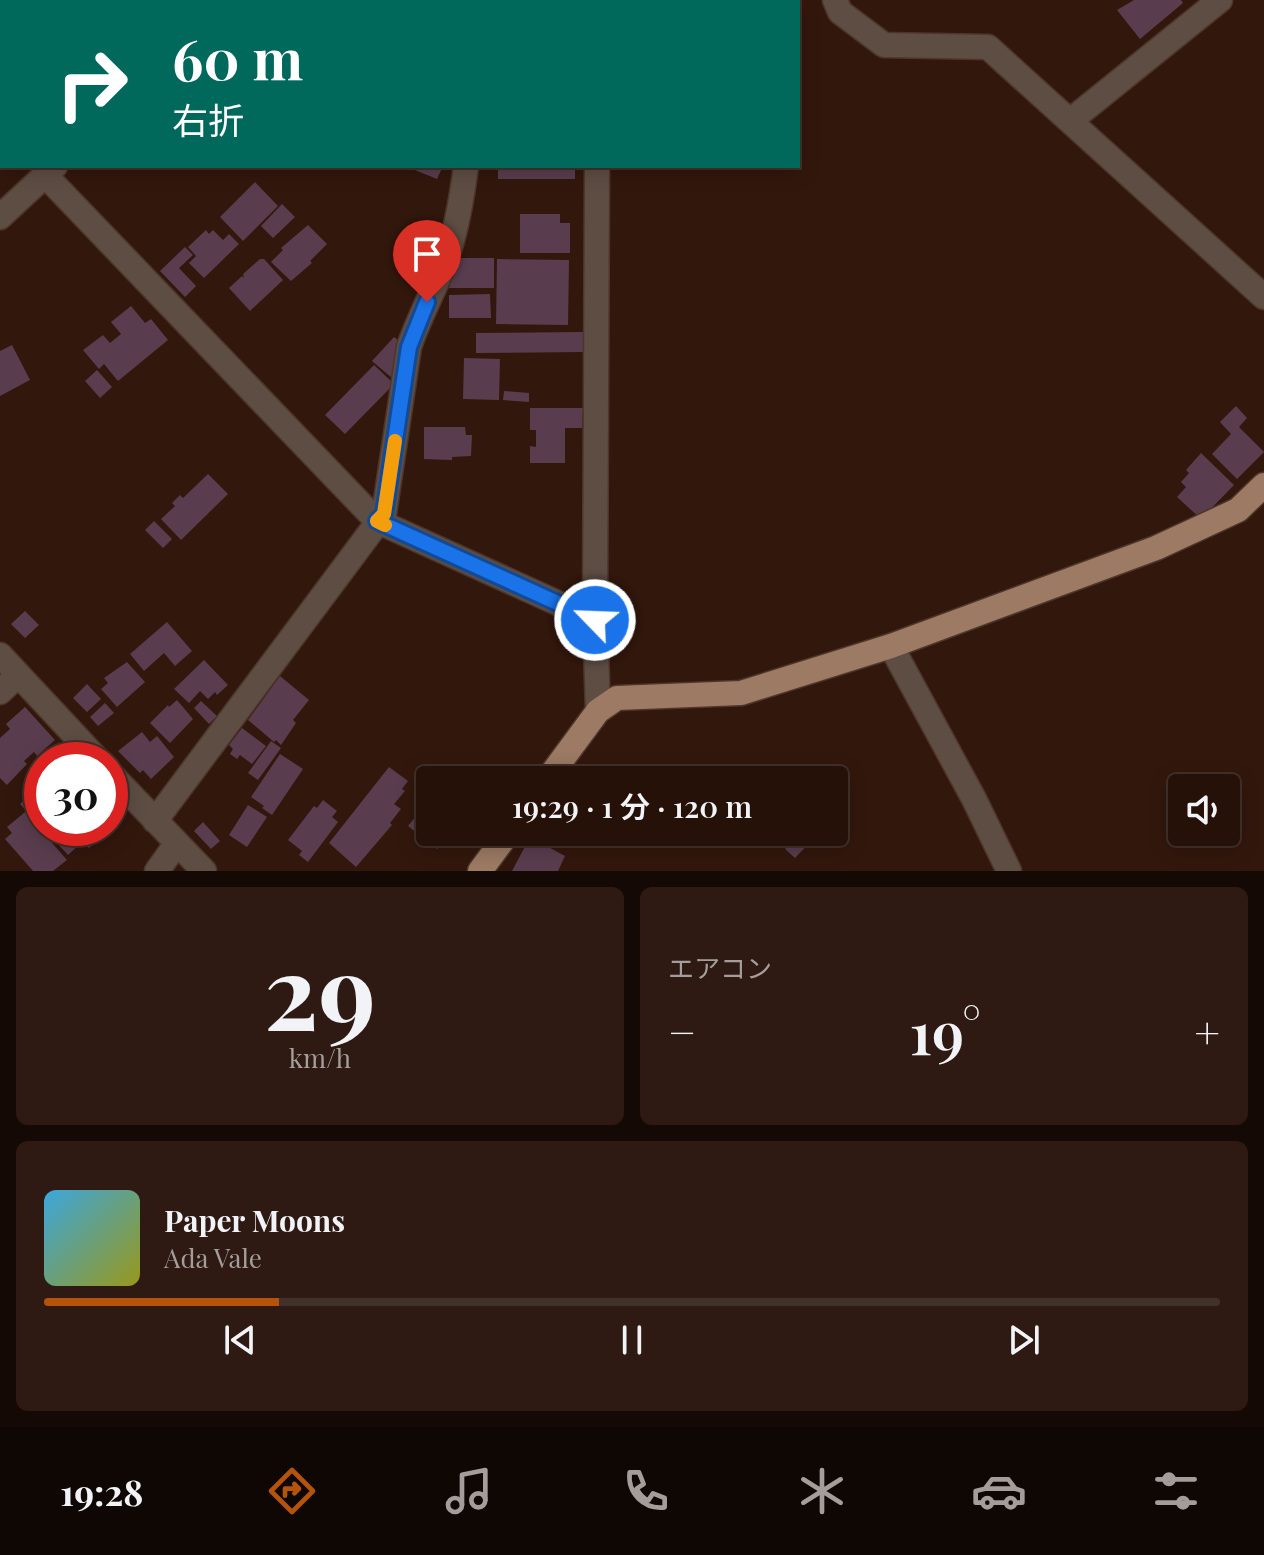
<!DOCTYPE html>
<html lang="ja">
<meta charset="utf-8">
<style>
body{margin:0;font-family:"Playfair Display","Noto Sans JP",serif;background:#2e1a12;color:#f1f3f6;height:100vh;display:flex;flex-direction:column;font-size:30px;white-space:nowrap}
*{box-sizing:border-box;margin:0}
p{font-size:26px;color:#a49d9c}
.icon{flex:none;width:44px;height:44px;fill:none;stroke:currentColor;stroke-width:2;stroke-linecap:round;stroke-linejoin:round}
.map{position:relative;height:871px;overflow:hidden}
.side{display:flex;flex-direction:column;gap:16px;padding:16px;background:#150905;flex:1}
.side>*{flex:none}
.banner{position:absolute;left:0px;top:0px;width:800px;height:168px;box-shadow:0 4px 20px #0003,0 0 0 2px #42312a;background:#00695c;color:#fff;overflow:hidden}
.controls{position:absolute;left:1168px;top:774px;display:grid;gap:16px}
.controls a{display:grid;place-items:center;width:72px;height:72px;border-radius:8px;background:#261109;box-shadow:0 4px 20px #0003,0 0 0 2px #42312a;font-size:40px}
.speed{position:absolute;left:24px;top:742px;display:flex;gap:16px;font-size:40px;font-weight:700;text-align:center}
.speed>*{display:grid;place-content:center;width:104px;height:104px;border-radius:50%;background:#261109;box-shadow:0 4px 20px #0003,0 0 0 2px #42312a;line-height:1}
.speed .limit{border:12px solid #d22;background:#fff;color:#111}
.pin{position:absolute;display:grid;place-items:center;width:68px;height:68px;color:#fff;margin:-82px -34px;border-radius:50% 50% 50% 0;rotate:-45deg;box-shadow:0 0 8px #0007}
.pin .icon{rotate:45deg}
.me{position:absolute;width:88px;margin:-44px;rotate:294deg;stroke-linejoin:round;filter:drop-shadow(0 0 6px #0008)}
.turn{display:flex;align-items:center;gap:28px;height:168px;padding:0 40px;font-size:36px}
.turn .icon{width:104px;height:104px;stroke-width:2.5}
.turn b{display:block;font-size:56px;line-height:68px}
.big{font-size:60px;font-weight:600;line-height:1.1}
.side .tile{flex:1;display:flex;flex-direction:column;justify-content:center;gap:12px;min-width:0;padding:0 28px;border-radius:12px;background:#2e1a12}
.side .dial{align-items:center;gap:0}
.dial b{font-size:104px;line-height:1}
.song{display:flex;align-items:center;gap:24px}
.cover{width:96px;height:96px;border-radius:12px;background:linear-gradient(135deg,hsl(200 70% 55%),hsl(60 70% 35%))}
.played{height:8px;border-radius:4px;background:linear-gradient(90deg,#b45309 20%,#42312a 20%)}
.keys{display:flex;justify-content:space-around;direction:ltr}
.heat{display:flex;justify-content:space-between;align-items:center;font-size:44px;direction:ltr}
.side .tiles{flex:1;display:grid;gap:16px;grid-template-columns:1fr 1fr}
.tile:last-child{grid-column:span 2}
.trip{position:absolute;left:416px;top:766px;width:432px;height:80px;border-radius:8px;background:#261109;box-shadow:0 4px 20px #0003,0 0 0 2px #42312a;font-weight:600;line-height:80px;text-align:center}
.tab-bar{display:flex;height:128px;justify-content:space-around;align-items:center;background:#0f0704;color:#a49d9c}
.tab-bar .icon{width:56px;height:56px}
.tab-bar .current{color:#b45309}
.tab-bar b{font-size:36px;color:#f1f3f6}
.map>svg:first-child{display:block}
.building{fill:#593d4e}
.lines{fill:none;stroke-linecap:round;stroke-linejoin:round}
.minor-casing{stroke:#4e352a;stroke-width:27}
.major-casing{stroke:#4e352a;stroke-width:27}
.highway-casing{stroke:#4e352a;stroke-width:27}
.minor{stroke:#5e4d43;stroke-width:24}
.major{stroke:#9c7a64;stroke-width:24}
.highway{stroke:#b58b71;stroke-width:24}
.route-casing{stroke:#114b97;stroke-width:20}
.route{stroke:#1a73e8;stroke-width:14}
.slow{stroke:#f59e0b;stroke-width:14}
</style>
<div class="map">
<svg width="1264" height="871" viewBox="0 0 1264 871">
<rect width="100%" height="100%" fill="#32170c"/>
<path class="building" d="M 1134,0 L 1181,0 L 1183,3 L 1140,39 L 1117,10 Z
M 405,166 L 443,166 L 437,179 Z
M 498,166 L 575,166 L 575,179 L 498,179 Z
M 255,182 L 278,206 L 243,241 L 220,217 Z
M 282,204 L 295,217 L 273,238 L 261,226 Z
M 520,214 L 560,214 L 560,223 L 570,223 L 570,253 L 520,253 Z
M 308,225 L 327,244 L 310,261 L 312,263 L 291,281 L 271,262 L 283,250 L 281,248 Z
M 206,230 L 209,234 L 213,230 L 223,240 L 229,234 L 239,244 L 204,278 L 189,263 L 196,256 L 188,247 Z
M 185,247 L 193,255 L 179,268 L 196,286 L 185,297 L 160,271 Z
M 456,258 L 494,258 L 494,288 L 449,288 Z
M 260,259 L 264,259 L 283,280 L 250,311 L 229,288 L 242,276 L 244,278 L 243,274 Z
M 497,259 L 569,260 L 568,325 L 496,324 Z
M 490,294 L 491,318 L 449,318 L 449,295 Z
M 131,306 L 145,323 L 151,319 L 168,340 L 118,381 L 104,364 L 99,369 L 83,350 L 103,335 L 110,343 L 121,334 L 111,322 Z
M 583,332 L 584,352 L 476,353 L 476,333 Z
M 394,337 L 402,343 L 395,374 L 392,378 L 372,361 Z
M 12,345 L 30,380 L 0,396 L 0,351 Z
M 464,358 L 500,359 L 499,400 L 463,399 Z
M 374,365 L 394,384 L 345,434 L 325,415 Z
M 97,370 L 112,387 L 100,398 L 85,381 Z
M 504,391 L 529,393 L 529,402 L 503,400 Z
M 1236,406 L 1247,418 L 1239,427 L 1264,452 L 1237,479 L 1212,454 L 1231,434 L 1220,422 Z
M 530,408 L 583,408 L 582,428 L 565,428 L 565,463 L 530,463 L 530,446 L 536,447 L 536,430 L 530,430 Z
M 424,427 L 465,427 L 466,435 L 472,435 L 471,456 L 452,457 L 452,460 L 424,459 Z
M 1201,453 L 1234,485 L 1201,519 L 1177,497 L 1186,487 L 1181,482 L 1189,473 L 1186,470 Z
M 208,474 L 228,494 L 181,540 L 161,519 L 175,506 L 172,503 L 180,495 L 183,498 Z
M 154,521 L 172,539 L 163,548 L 145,530 Z
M 25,611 L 39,625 L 25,638 L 11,624 Z
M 167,622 L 192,651 L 175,666 L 164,653 L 144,671 L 130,654 Z
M 204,660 L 228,685 L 217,695 L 215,692 L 208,699 L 200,691 L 189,703 L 174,689 Z
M 127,662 L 145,682 L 117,707 L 101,689 L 108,683 L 104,678 Z
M 280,676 L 309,700 L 293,720 L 296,723 L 281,745 L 276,740 L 274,742 L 248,720 Z
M 87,684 L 101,699 L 87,712 L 73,698 Z
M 177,700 L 193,719 L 170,743 L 150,723 L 168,705 L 169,707 Z
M 201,701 L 217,716 L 209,724 L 194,708 Z
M 105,703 L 114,713 L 98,726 L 90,717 Z
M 25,707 L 55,740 L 37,756 L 34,752 L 24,761 L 27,764 L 7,785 L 0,778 L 0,738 L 10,729 L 6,724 Z
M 242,728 L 266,746 L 252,764 L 240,755 L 237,759 L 230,754 L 233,749 L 229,745 Z
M 142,732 L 150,742 L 157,736 L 174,757 L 151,779 L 143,770 L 140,773 L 118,751 Z
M 271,741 L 281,748 L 258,780 L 248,773 Z
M 280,754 L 303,769 L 272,815 L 262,808 L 264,806 L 251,797 Z
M 389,767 L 408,781 L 402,789 L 405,791 L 394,804 L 401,809 L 390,823 L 392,825 L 356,867 L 329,843 Z
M 29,796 L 42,812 L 42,819 L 37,823 L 20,804 Z
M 323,800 L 337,811 L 332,817 L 338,822 L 308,862 L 299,855 L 302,851 L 288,840 L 314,806 L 317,808 Z
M 428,801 L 430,803 L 430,832 L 451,832 L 437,849 L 408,826 Z
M 248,805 L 267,817 L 247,847 L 229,835 Z
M 25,812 L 67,860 L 53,871 L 33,871 L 5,839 L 12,833 L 7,827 Z
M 203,822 L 220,841 L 211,849 L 194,831 Z
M 51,828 L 93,828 L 101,836 L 89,848 L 83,841 L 68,855 L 47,832 Z
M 800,832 L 805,832 L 813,839 L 795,858 L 785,849 Z
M 530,837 L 565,856 L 558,871 L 512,871 Z"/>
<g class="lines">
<g class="minor-casing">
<path id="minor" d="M 408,0 L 413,2
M 835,0 L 840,12 L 884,45 L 988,47 L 1264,297
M 229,2 L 231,0
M 597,2 L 597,0
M 1070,121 L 1220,0
M 597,166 L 595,620 L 598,711
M 45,175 L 377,521 L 595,620
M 0,217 L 55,166
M 891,646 L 974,799 L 1009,871
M 0,655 L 98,760
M 0,692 L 18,675
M 110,773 L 204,871
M 155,821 L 384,514 L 409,347 C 419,317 435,289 446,259 C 457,230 462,197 466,166
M 157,871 L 177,843"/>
</g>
<g class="major-casing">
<path id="major" d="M 547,780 L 598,711 L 617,698 L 741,693 L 891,646 L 1156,548 L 1238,510 L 1264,485
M 480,871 L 509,832"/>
</g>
<g class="highway-casing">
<path id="highway" d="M 19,2 L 21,0
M 0,21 L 2,19"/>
</g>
<use href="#minor" class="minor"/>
<use href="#major" class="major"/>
<use href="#highway" class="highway"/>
</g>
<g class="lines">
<g class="route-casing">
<path id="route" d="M 427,302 L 409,347 L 384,514 L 377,521 L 595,620"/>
</g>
<use href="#route" class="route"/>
<path class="slow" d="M 385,525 L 377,521 L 384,514 L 395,441"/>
</g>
</svg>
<div class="controls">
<a><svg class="icon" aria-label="sound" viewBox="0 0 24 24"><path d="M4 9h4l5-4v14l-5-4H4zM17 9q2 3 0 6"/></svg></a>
</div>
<div class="speed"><div class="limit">30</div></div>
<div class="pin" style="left:427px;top:302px;background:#d93025"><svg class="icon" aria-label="arrive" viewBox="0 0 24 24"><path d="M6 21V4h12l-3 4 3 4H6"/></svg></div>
<svg class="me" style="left:595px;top:620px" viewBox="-20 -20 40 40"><circle r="17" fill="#1a73e8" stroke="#fff" stroke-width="3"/><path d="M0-11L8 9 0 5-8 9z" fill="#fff"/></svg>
<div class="trip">19:29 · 1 分 · 120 m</div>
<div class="banner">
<div class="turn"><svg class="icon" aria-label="right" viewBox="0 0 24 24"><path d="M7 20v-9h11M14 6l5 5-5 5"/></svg><div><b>60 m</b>右折</div></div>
</div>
</div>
<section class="side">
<div class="tiles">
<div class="tile dial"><b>29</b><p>km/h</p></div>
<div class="tile"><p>エアコン</p>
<div class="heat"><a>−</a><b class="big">19°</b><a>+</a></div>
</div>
<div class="tile">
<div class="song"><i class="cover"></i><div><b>Paper Moons</b><p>Ada Vale</p></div></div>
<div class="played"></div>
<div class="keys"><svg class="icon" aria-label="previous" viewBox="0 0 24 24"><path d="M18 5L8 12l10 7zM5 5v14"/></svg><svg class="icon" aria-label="pause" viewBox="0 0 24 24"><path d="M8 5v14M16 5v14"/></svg><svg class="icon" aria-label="next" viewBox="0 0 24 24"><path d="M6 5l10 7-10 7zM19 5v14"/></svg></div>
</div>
</div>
</section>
<nav class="tab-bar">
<b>19:28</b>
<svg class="icon current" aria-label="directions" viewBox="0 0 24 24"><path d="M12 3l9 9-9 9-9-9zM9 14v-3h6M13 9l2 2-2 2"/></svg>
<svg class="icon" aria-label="music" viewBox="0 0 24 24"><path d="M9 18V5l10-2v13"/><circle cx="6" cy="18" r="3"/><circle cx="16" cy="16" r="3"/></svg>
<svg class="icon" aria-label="phone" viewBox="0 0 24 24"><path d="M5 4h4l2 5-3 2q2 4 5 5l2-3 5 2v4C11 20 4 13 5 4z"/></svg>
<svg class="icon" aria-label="climate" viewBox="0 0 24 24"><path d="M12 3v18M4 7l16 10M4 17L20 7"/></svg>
<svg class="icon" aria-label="car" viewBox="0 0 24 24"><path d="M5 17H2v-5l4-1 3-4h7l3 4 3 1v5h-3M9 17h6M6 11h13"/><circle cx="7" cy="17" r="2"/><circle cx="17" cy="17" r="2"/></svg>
<svg class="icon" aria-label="filters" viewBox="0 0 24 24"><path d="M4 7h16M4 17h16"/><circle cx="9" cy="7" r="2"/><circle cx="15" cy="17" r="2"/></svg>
</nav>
